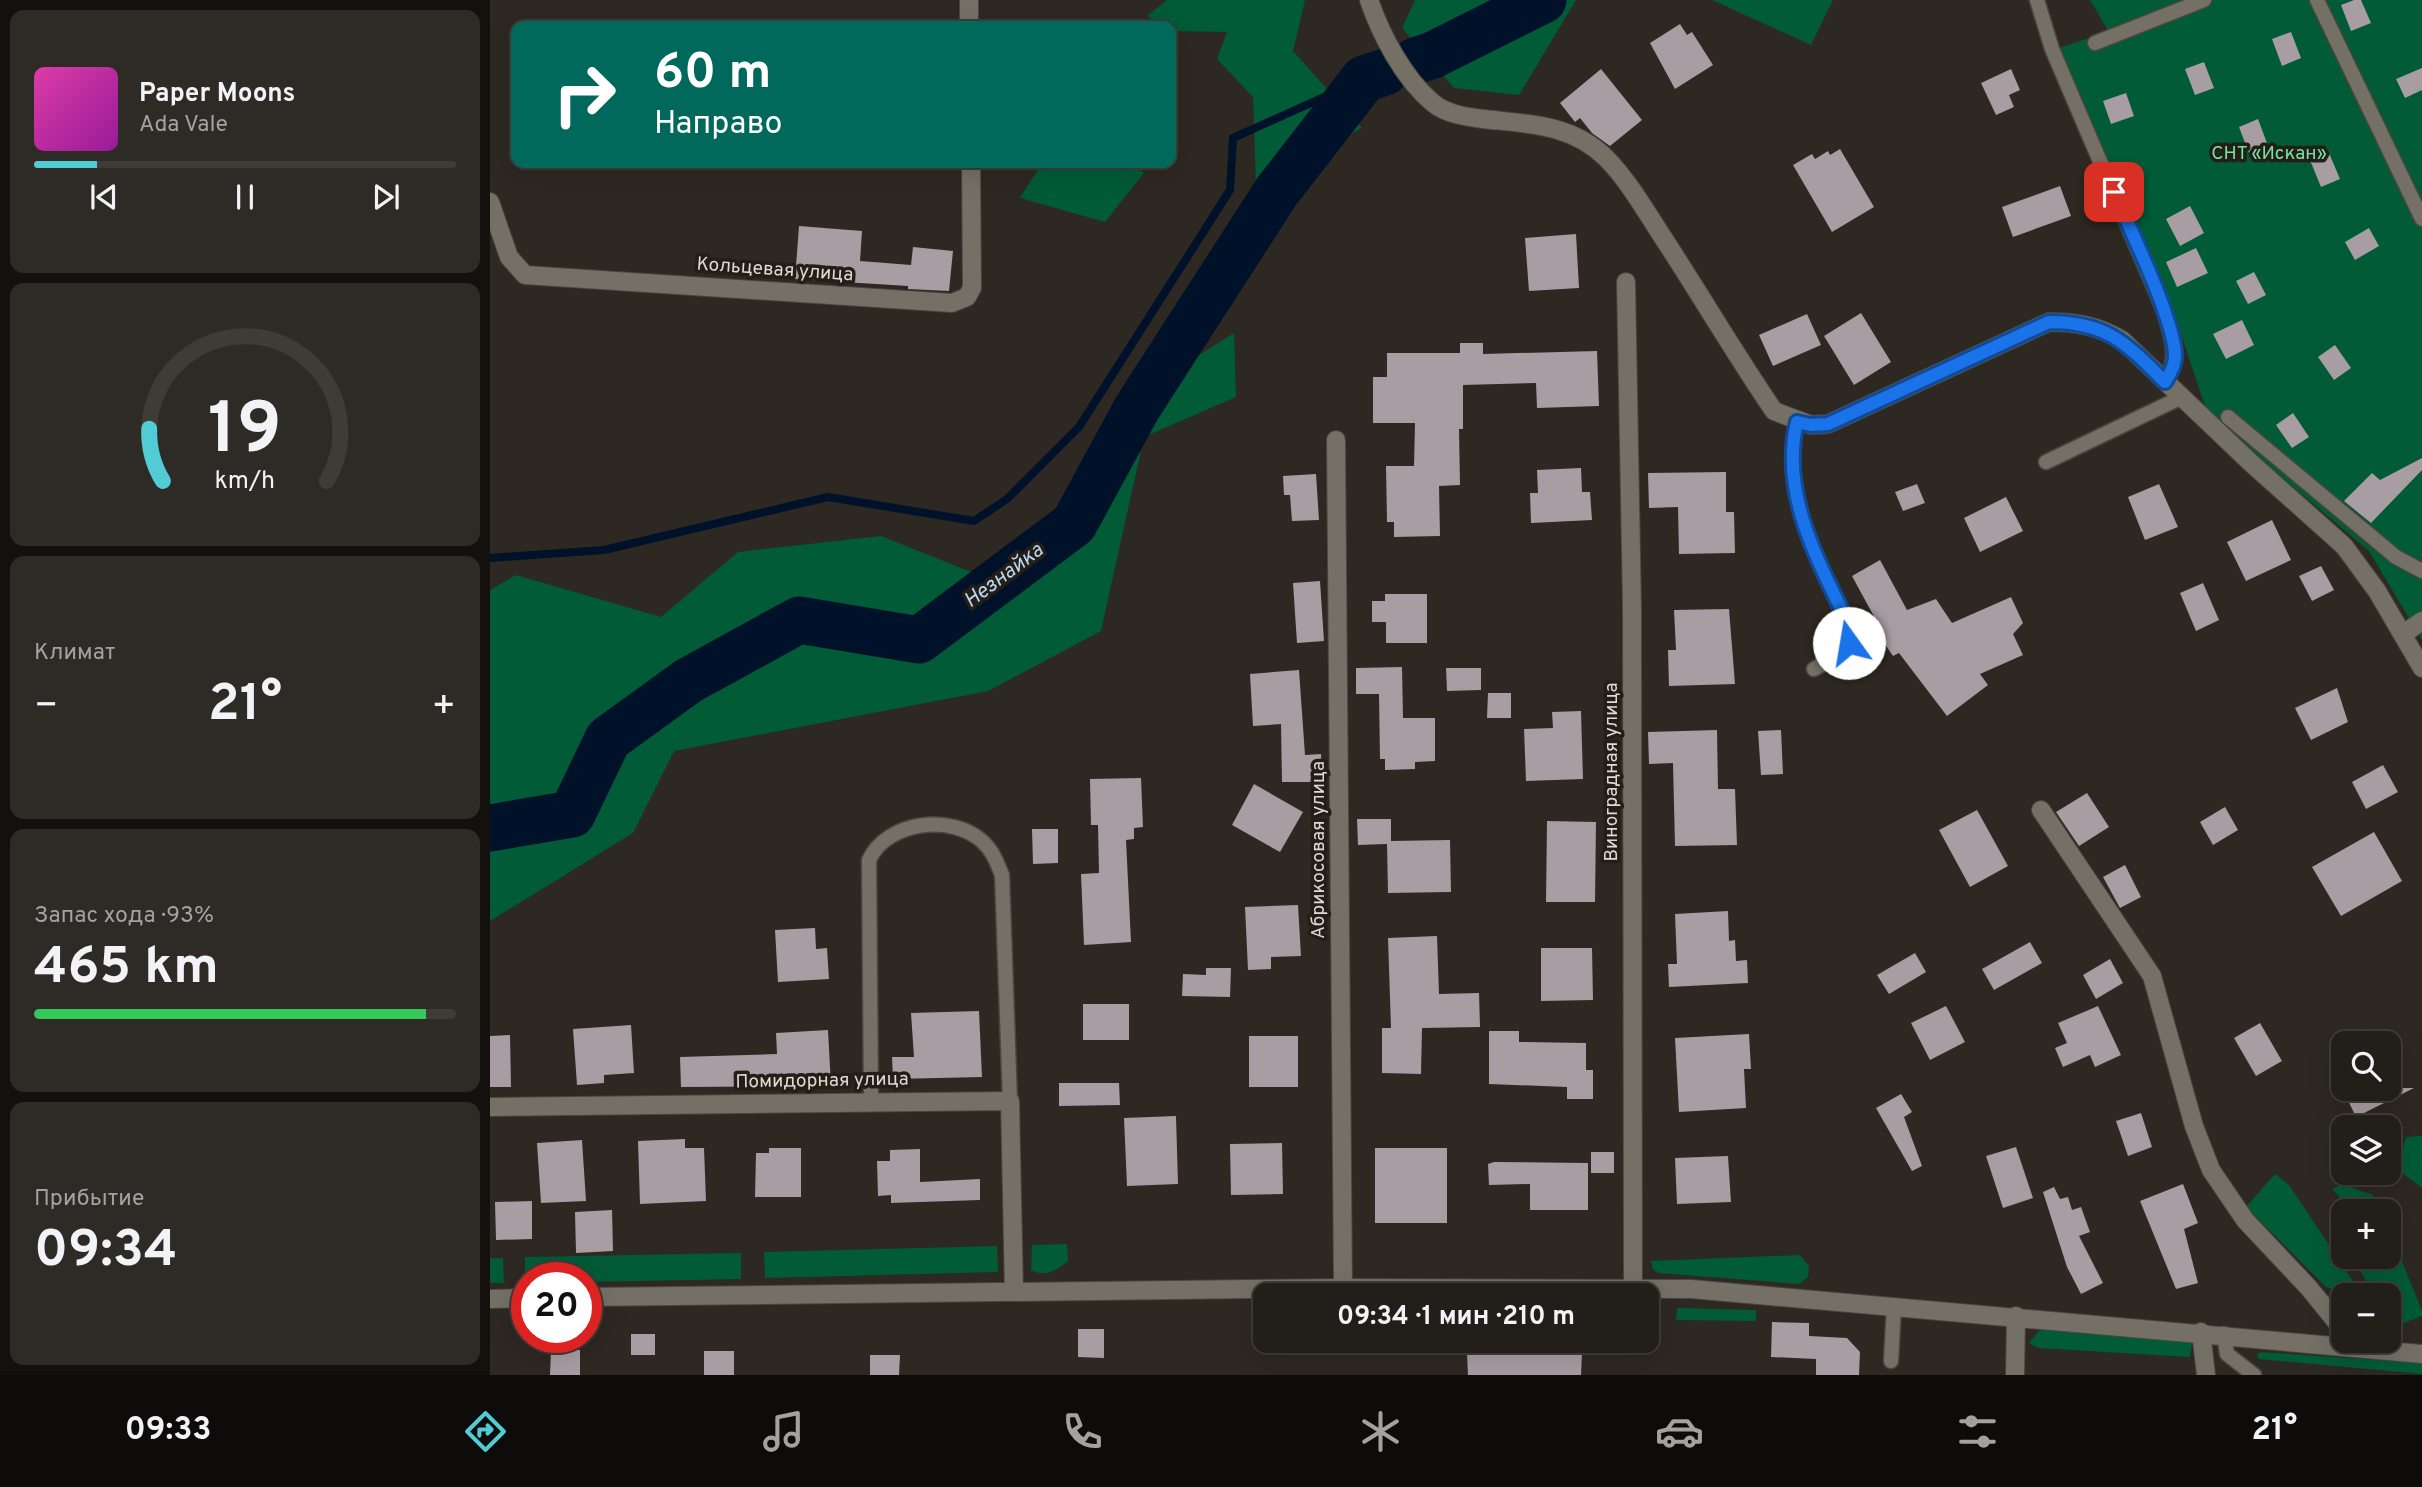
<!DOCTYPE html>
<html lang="ru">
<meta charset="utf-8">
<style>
body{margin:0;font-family:Overpass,sans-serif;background:#2e2b26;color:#f1f3f6;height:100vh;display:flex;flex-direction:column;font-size:26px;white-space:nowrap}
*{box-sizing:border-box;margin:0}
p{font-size:23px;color:#a2a2a2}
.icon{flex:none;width:38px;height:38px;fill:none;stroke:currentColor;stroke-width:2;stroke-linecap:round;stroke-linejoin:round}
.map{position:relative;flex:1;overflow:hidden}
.details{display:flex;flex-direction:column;gap:10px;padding:10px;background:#13100e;width:490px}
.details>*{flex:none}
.guide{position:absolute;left:21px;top:21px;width:665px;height:147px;border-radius:14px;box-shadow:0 7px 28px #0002,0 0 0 2px #3f3c38;background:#00695c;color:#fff;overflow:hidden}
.tools{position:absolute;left:1841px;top:1031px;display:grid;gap:14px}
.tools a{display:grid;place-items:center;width:70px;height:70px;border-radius:14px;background:#221e19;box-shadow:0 7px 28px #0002,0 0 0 2px #3f3c38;font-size:35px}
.speed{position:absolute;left:21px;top:1262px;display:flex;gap:14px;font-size:35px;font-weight:700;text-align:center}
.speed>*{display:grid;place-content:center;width:91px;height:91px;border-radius:50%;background:#221e19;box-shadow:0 7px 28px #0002,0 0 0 2px #3f3c38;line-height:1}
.speed .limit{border:10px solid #d22;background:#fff;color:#111}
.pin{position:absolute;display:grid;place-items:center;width:60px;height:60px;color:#fff;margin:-30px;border-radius:14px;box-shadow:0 4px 10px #0006}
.me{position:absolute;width:77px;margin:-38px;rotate:347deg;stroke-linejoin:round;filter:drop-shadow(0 0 5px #0008)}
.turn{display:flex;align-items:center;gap:24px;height:147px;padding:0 28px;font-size:32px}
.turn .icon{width:91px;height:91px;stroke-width:2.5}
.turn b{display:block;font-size:49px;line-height:60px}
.big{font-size:52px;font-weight:700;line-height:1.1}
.details .tile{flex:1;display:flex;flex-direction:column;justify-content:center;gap:10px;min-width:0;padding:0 24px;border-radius:14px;background:#2e2b26}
.details .dial{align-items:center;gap:0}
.dial svg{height:182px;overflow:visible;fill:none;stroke:#3f3c38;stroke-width:7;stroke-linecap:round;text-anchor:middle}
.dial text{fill:#f1f3f6;stroke:none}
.song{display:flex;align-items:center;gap:21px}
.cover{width:84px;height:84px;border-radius:10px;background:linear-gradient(135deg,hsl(320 70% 55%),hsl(300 70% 35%))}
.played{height:7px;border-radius:4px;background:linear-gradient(90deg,#51ccd5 15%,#3f3c38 15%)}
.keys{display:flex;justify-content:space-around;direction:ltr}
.heat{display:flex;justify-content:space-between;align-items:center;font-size:38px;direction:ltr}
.charge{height:10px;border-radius:5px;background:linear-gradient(90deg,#34c759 93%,#3f3c38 0)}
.trip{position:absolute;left:763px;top:1283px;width:406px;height:70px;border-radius:14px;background:#221e19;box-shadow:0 7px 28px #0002,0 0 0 2px #3f3c38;font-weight:700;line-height:70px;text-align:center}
.tabs{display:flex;height:112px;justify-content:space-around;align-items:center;background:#0e0c0a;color:#a2a2a2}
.tabs .icon{width:49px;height:49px}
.tabs .current{color:#51ccd5}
.tabs b{font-size:32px;color:#f1f3f6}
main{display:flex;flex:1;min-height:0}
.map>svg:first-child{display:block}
.green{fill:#015b37}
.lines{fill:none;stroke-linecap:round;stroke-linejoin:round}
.stream{stroke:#00112a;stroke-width:8}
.river{stroke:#00112a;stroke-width:47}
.building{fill:#a89da3}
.service-casing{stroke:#49463f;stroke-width:17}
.minor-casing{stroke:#49463f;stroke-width:20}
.tertiary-casing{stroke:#49463f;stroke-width:20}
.service{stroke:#757066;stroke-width:14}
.minor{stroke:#757066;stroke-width:18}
.tertiary{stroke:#757066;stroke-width:18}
.route-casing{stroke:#114b97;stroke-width:18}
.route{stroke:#1a73e8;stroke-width:12}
.labels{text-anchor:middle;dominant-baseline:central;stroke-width:7;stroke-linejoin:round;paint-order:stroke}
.park-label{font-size:19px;fill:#76e2a7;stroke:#231f17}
.street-label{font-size:19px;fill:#dedbd6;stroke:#231f17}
.water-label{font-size:21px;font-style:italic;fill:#bad6f5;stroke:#231f17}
</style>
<main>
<section class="details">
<div class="tile">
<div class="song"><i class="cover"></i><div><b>Paper Moons</b><p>Ada Vale</p></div></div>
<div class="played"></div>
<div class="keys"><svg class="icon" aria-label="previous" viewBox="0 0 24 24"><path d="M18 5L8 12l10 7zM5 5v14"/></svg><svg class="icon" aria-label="pause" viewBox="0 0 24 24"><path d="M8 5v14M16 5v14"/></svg><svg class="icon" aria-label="next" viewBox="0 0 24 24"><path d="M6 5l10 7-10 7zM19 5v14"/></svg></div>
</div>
<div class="tile dial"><svg viewBox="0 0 100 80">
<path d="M14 69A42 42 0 1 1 86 69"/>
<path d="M14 69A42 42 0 0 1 8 46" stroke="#51ccd5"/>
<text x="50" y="56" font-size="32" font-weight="700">19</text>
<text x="50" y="72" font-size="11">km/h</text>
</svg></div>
<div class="tile"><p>Климат</p>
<div class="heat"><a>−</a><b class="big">21°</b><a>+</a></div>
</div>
<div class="tile"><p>Запас хода · 93%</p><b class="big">465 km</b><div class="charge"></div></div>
<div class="tile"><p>Прибытие</p><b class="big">09:34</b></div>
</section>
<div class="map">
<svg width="1932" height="1375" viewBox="0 0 1932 1375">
<rect width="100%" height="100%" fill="#2d2821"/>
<path class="green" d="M 677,0 L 815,0 L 803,51 L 872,128 L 766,184 L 763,97 L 727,59 L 737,32 L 681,31 L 681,26 L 672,26 L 657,16 Z
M 925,0 L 1086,0 L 1029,95 L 964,88 L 912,28 Z
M 1222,0 L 1343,0 L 1321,45 Z
M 1600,0 L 1932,0 L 1932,640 L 1879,551 L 1718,415 L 1684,313 L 1624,182 L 1568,48 L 1619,32 Z
M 552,163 L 644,163 L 654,173 L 615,222 L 530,198 Z
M 744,333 L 746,397 L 654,437 L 611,631 L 498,691 L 184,751 L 143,833 L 0,921 L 0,590 L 26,575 L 171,617 L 248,552 L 391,536 L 531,592 L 625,408 Z
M 1932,1136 L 1932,1188 L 1907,1169 L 1916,1137 Z
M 1785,1174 L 1799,1185 L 1864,1282 L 1854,1293 L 1836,1287 L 1756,1207 Z
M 1851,1184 L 1883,1195 L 1890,1211 L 1861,1211 L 1842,1189 Z
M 1899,1229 L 1932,1311 L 1932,1316 L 1914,1323 L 1899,1319 L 1899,1295 L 1879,1295 L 1876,1281 L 1863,1257 L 1899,1256 Z
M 577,1244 L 578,1261 C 567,1270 555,1278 541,1270 L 542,1245 Z
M 507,1246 L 508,1272 L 275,1278 L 274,1252 Z
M 251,1253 L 251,1279 L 96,1282 L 96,1278 L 37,1278 L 35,1283 L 35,1257 Z
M 1310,1255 L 1319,1266 L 1318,1277 L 1309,1284 L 1169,1273 L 1163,1270 L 1161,1261 Z
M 0,1258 L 13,1258 L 14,1283 L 0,1283 Z
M 1187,1308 L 1266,1310 L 1266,1321 L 1186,1320 Z
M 1553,1326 L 1697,1339 L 1702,1343 L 1700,1357 L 1548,1348 L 1539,1343 Z
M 1770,1352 L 1932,1363 L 1932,1374 L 1769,1359 L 1767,1355 Z"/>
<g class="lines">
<path class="stream" d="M 0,558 L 114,550 L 338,497 L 484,521 L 517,499 L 589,427 L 740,190 L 743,138 L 874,79"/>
<path class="river" d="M 925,61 L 943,55 L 1053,0
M 0,828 L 82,814 L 118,739 L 198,681 L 309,620 L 429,640 L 584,524 L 647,408 L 787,191 L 874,79 L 895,72"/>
</g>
<path class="building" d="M 1864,0 L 1871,0 L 1881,23 L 1861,31 L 1851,5 Z
M 1190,24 L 1197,35 L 1202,32 L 1223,65 L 1185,89 L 1160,43 Z
M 1801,32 L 1811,58 L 1792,66 L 1782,39 Z
M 1714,62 L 1724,88 L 1705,95 L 1695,69 Z
M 1932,68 L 1932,90 L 1915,98 L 1906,79 Z
M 1111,69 L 1152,120 L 1120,146 L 1102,133 L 1090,118 L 1085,122 L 1070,103 Z
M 1521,69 L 1530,90 L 1519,95 L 1524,107 L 1506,115 L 1491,83 Z
M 1636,93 L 1644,116 L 1621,124 L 1613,101 Z
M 1768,119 L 1778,146 L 1759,153 L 1749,127 Z
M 1350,149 L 1384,207 L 1342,232 L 1303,165 L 1322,154 L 1325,159 L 1338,151 L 1340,155 Z
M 1839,153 L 1850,179 L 1831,187 L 1820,160 Z
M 1570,186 L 1581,216 L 1523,237 L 1512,207 Z
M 1700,206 L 1714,233 L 1690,246 L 1676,219 Z
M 309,226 L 372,231 L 370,261 L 421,265 L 423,247 L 463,251 L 459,291 L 418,289 L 418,286 L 305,279 Z
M 1879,228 L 1889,246 L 1865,260 L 1855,242 Z
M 1086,234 L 1089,288 L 1039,291 L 1035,238 Z
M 1706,248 L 1718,273 L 1687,287 L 1676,262 Z
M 1764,272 L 1776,295 L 1758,304 L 1746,281 Z
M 1371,313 L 1401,362 L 1364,385 L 1334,336 Z
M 1317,314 L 1331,345 L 1283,366 L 1269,335 Z
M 1752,320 L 1764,345 L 1736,359 L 1723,334 Z
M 970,343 L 993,343 L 993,354 L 1107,351 L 1109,406 L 1047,408 L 1046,383 L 973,385 L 973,429 L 969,429 L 970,485 L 949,486 L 950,536 L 904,537 L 904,522 L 897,522 L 896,466 L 924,466 L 925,423 L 883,423 L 883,377 L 897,377 L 897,353 L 970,353 Z
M 1845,345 L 1861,368 L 1844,380 L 1828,357 Z
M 1803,413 L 1819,437 L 1802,448 L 1786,425 Z
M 1932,458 L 1932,470 L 1881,523 L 1854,501 L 1882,473 L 1890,480 Z
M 1091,468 L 1092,492 L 1100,492 L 1102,520 L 1041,523 L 1040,493 L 1048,493 L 1047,470 Z
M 1236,472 L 1236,512 L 1244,512 L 1245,553 L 1189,554 L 1188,507 L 1159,508 L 1158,473 Z
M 826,474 L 829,520 L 802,521 L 800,495 L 794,495 L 793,476 Z
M 1427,484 L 1435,503 L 1413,511 L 1405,492 Z
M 1669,484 L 1688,527 L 1655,540 L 1638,497 Z
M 1516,497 L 1533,531 L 1490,552 L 1474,518 Z
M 1782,520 L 1801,560 L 1756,581 L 1737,542 Z
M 1390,560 L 1417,610 L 1446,599 L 1462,623 L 1521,597 L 1533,623 L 1523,634 L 1533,655 L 1490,674 L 1498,685 L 1457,716 L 1409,653 L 1403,656 L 1381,624 L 1387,622 L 1362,576 Z
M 1831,566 L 1844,590 L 1822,601 L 1809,576 Z
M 830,581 L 834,641 L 807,643 L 803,583 Z
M 1713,583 L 1729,620 L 1706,631 L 1690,593 Z
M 895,594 L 937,594 L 937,643 L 896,643 L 896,622 L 882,622 L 882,601 L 895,601 Z
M 1239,609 L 1245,684 L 1179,686 L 1178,650 L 1186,650 L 1184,610 Z
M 912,667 L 913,718 L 945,718 L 945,761 L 925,762 L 925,769 L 895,770 L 895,759 L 890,759 L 889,694 L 866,694 L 866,668 Z
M 956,668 L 991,668 L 991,690 L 957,691 Z
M 809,670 L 815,755 L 831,754 L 832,782 L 792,782 L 791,724 L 763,726 L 760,674 Z
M 1847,688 L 1858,722 L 1821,740 L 1805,708 Z
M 998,693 L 1021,693 L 1021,718 L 997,718 Z
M 1091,711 L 1093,779 L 1036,781 L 1034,729 L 1063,728 L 1062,712 Z
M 1227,730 L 1228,789 L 1245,789 L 1247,845 L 1185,846 L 1183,763 L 1159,764 L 1158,732 Z
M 1291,730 L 1293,774 L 1271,775 L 1268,731 Z
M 1893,765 L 1908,792 L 1876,809 L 1862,782 Z
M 651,778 L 653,827 L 644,828 L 644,839 L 636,840 L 641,942 L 594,945 L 591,874 L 609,873 L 608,825 L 601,825 L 600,779 Z
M 764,784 L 813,812 L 790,852 L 742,825 Z
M 1597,793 L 1619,827 L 1589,846 L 1566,812 Z
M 1735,807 L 1748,830 L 1723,845 L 1710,822 Z
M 1487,810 L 1518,866 L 1480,887 L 1449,830 Z
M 867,819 L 901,819 L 901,841 L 960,840 L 961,892 L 898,893 L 897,844 L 868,845 Z
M 1057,821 L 1106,822 L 1105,902 L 1056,902 Z
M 542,829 L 568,829 L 568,863 L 543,864 Z
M 1884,832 L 1912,881 L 1851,916 L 1822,867 Z
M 1635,865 L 1651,897 L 1630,908 L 1613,877 Z
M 808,905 L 811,956 L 781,957 L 781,969 L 758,970 L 755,907 Z
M 1238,911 L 1239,941 L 1245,940 L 1246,961 L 1257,960 L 1258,983 L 1179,987 L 1178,964 L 1187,964 L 1185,914 Z
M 325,928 L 326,949 L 337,948 L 339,979 L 288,982 L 285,930 Z
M 947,936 L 949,994 L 989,993 L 990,1027 L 932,1028 L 931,1074 L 892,1073 L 892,1028 L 901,1028 L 898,938 Z
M 1540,942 L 1552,963 L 1504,990 L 1492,969 Z
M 1051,948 L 1102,948 L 1103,1000 L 1051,1001 Z
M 1425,953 L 1436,972 L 1399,994 L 1387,975 Z
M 1620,959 L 1633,983 L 1606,999 L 1593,975 Z
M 716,968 L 741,968 L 740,997 L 692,996 L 693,974 L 716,975 Z
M 593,1004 L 639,1004 L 639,1040 L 593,1040 Z
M 1456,1006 L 1475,1042 L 1440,1060 L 1421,1023 Z
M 1608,1006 L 1631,1055 L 1605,1067 L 1600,1055 L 1573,1067 L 1565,1048 L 1577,1043 L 1568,1023 Z
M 489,1011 L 492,1077 L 403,1079 L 402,1057 L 424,1057 L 421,1013 Z
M 1770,1023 L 1792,1061 L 1766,1076 L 1744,1038 Z
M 141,1025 L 144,1073 L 114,1075 L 114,1083 L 87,1085 L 83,1029 Z
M 338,1030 L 341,1086 L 191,1087 L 190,1057 L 287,1054 L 286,1033 Z
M 999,1031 L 1029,1031 L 1029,1042 L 1096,1043 L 1096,1070 L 1103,1070 L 1103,1099 L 1077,1099 L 1077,1087 L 999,1084 Z
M 1259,1034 L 1261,1069 L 1254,1069 L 1256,1108 L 1189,1112 L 1185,1038 Z
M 20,1035 L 21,1087 L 0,1087 L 0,1036 Z
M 759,1036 L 808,1036 L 808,1087 L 759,1087 Z
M 569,1083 L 629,1083 L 630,1105 L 569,1106 Z
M 1852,1088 L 1924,1088 L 1866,1117 Z
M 1411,1094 L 1422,1112 L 1414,1117 L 1432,1166 L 1422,1171 L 1386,1108 Z
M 1651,1113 L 1662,1147 L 1638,1156 L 1626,1121 Z
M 686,1116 L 688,1184 L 637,1186 L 634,1118 Z
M 195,1139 L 195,1148 L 214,1148 L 216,1201 L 150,1204 L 148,1141 Z
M 92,1140 L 96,1201 L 51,1203 L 47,1143 Z
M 792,1143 L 793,1194 L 741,1195 L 740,1144 Z
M 1526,1147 L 1543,1198 L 1513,1208 L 1496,1156 Z
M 279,1148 L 311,1148 L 311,1197 L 265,1197 L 266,1153 L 279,1153 Z
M 885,1148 L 957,1148 L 957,1223 L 885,1223 Z
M 430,1149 L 430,1182 L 490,1179 L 490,1200 L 401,1203 L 401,1195 L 388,1196 L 387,1161 L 400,1161 L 400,1150 Z
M 1101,1152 L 1124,1152 L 1124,1173 L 1101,1173 Z
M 1238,1156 L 1241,1202 L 1187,1204 L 1185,1158 Z
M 1004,1162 L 1098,1163 L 1098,1210 L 1040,1210 L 1040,1184 L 999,1185 L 998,1164 Z
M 1693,1184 L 1708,1223 L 1694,1229 L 1708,1283 L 1686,1289 L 1650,1201 Z
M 1564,1187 L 1570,1199 L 1578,1197 L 1582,1210 L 1591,1207 L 1600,1232 L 1589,1236 L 1613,1283 L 1591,1294 L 1577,1267 L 1553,1192 Z
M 42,1201 L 42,1239 L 6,1240 L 5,1202 Z
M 122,1210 L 123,1251 L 86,1253 L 85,1212 Z
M 1282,1322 L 1319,1323 L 1319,1336 L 1357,1338 L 1370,1352 L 1369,1375 L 1326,1375 L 1326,1359 L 1281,1357 Z
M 588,1329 L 614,1329 L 614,1358 L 588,1357 Z
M 141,1334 L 165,1334 L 165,1355 L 141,1355 Z
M 61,1349 L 90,1350 L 90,1375 L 60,1375 Z
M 214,1351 L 244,1351 L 244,1375 L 214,1375 Z
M 977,1354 L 1092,1354 L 1091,1375 L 978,1375 Z
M 380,1355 L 410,1355 L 409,1375 L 380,1375 Z"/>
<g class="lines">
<g class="service-casing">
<path id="service" d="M 1547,0 L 1562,49 L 1674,311 C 1681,337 1690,357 1675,382
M 1827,0 L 1932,219
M 1605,43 L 1714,0
M 1738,417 L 1906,557 L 1932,571
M 1307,422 C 1289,497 1331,566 1361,631 L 1356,651 L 1324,669
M 1556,462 L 1692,397
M 381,1101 L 379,860 C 397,821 462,813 493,842 C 503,851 507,863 512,875 L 520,1101
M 1734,1334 L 1737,1354 L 1764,1375
M 1401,1361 L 1404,1306"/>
</g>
<g class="minor-casing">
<path id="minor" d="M 479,0 L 479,26
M 879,0 C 891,35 914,79 943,103 C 956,114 977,117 993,119 C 1039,124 1082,124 1116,158 C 1138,180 1155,210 1172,236 C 1210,294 1245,354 1284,411 L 1321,425 L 1338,424 L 1559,322 C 1587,322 1608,326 1632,340 L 1761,463 L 1854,546 L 1887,591 L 1932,668
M 0,202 L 19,257 L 35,275 L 462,303 L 477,297 L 482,288 L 481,163
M 1136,282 L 1142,608 L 1143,1288
M 846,440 L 853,1288
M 1913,634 L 1932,621
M 1551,810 L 1662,976 L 1704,1126 L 1721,1170 L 1755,1220 L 1819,1288 L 1853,1330
M 0,1107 L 520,1101 L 524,1292
M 1711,1332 L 1716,1375
M 1525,1375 L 1526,1316"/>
</g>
<g class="tertiary-casing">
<path id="tertiary" d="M 96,1297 L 853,1288 L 1201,1289 L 1932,1354
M 0,1299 L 37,1298"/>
</g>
<use href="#service" class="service"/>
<use href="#minor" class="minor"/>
<use href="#tertiary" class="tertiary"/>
</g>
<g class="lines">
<g class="route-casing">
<path id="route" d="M 1359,643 L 1362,631 C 1331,566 1289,496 1307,422 L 1321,425 L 1338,424 L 1559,322 C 1617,322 1636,343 1675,382 C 1680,373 1685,366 1685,356 C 1685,321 1640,229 1624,192"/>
</g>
<use href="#route" class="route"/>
</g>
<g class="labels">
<g class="park-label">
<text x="1779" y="154">СНТ «Искан»</text>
</g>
<g class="street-label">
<text transform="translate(285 270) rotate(4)">Кольцевая улица</text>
<text transform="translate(1122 772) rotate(-90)">Виноградная улица</text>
<text transform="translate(829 850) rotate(-90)">Абрикосовая улица</text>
<text transform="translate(332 1081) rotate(-1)">Помидорная улица</text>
</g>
<g class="water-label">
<text transform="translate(514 576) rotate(-37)">Незнайка</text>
</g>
</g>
</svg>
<div class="tools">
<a><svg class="icon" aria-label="search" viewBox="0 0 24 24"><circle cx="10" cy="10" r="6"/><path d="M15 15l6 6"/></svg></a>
<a><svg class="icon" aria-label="layers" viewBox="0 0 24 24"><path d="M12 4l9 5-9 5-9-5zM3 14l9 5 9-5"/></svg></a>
<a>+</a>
<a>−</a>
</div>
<div class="speed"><div class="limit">20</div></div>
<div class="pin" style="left:1624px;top:192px;background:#d93025"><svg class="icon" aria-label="arrive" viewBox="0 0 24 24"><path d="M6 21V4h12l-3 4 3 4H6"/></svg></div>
<svg class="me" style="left:1359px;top:643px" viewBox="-20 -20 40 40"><circle r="19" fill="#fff"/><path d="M0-13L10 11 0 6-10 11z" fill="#1a73e8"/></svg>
<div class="trip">09:34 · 1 мин · 210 m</div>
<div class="guide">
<div class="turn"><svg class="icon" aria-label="right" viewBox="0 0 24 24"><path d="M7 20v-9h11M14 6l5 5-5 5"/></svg><div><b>60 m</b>Направо</div></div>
</div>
</div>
</main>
<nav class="tabs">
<b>09:33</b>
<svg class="icon current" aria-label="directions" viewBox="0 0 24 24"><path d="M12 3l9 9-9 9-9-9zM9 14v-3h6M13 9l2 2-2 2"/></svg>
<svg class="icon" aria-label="music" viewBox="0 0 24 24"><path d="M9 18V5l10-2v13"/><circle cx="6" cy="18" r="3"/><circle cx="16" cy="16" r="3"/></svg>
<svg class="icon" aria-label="phone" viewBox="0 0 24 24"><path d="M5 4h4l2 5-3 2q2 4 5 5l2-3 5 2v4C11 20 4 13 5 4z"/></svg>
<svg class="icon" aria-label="climate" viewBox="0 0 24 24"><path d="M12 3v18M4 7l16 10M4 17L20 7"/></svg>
<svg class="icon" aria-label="car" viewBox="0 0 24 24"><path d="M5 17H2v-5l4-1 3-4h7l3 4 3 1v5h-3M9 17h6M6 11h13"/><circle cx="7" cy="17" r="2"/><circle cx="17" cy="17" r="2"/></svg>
<svg class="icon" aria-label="filters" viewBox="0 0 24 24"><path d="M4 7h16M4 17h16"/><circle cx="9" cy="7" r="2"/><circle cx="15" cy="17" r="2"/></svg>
<b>21°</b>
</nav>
